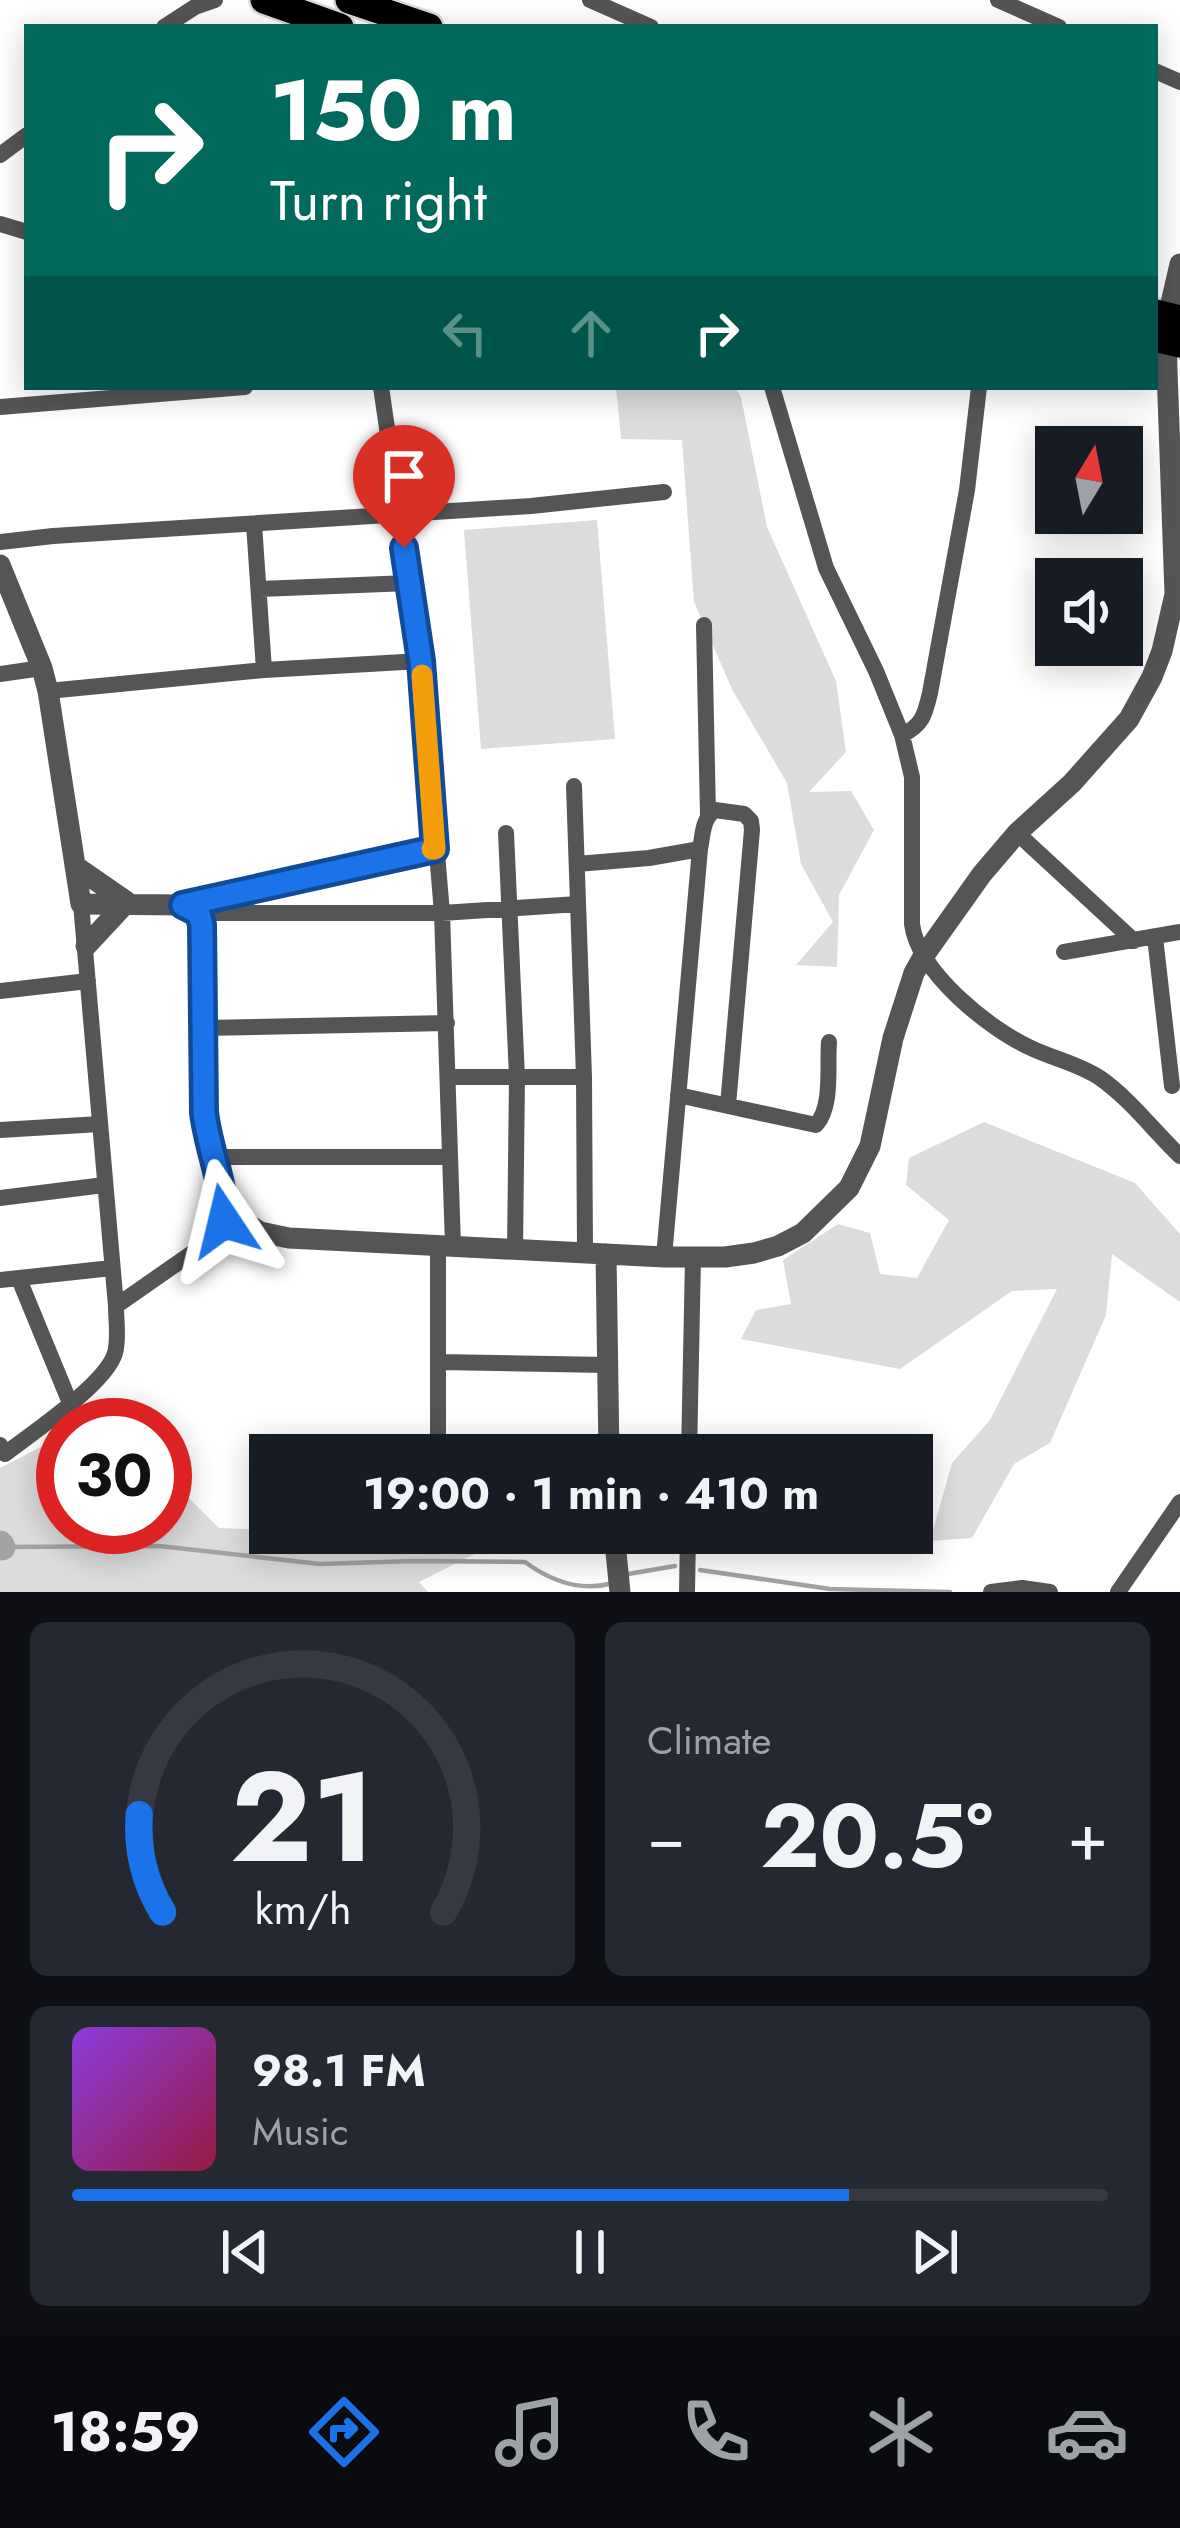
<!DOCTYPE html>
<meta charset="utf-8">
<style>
body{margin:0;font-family:Jost,sans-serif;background:#242831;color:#f1f3f6;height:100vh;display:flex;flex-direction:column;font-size:45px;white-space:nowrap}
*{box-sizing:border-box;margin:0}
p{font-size:39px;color:#9ea1a6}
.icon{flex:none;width:66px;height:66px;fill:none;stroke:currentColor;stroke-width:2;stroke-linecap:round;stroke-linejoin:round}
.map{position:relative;height:1592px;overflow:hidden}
.details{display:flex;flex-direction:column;gap:30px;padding:30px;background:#0d0f14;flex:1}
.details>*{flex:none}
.hud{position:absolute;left:24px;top:24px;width:1134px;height:366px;border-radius:0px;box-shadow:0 6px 30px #0003;background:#00695c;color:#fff;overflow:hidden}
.needle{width:78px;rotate:10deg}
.buttons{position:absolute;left:1035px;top:426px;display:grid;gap:24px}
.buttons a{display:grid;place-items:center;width:108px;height:108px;border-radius:0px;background:#171b24;box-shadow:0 6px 30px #0003;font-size:60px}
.speed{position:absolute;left:36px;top:1398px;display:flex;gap:24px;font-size:60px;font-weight:700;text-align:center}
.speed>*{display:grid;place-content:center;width:156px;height:156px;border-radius:50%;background:#171b24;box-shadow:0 6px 30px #0003;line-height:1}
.speed .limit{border:18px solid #d22;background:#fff;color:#111}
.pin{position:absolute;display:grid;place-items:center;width:102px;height:102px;color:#fff;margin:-123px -51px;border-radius:50% 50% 50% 0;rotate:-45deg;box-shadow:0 0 12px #0007}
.pin .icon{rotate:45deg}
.me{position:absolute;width:132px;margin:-66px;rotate:350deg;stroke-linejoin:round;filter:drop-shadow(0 0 9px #0008)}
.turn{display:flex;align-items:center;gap:42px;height:252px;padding:0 48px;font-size:54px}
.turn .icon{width:156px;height:156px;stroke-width:2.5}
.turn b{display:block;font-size:84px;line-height:102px}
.lanes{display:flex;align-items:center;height:114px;padding:0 48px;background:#0003;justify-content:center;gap:60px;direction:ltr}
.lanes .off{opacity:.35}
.big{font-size:90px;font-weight:700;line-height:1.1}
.details .card{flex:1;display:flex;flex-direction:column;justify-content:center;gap:18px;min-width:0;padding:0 42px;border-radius:18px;background:#242831}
.details .dial{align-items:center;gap:0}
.dial svg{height:312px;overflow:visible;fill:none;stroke:#363941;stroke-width:7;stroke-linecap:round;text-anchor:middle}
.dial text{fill:#f1f3f6;stroke:none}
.song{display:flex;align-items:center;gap:36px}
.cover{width:144px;height:144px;border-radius:18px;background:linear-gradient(135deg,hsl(270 70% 55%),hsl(340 70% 35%))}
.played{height:12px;border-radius:6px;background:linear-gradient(90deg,#1a73e8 75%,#363941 75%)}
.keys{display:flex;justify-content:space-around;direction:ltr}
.heat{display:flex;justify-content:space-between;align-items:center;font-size:66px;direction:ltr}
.details .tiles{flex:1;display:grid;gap:30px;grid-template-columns:1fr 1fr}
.card:last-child{grid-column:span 2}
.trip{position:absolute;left:249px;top:1434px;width:684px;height:120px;border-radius:0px;background:#171b24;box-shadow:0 6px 30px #0003;font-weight:700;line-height:120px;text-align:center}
.menu{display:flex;height:192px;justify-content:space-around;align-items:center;background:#090b0e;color:#9ea1a6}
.menu .icon{width:84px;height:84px}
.menu .on{color:#1a73e8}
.menu b{font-size:54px;color:#f1f3f6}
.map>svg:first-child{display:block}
.green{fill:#dcdcdc}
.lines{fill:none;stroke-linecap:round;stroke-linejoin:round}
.stream{stroke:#a3a3a3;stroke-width:4.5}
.river{stroke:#a3a3a3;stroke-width:27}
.primary-casing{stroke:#dbdbdb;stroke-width:32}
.minor{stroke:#555;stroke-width:16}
.tertiary{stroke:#555;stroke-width:21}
.primary{stroke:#000;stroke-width:27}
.route-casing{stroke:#114b97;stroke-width:30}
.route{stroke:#1a73e8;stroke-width:21}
.slow{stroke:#f59e0b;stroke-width:21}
</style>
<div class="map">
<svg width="1180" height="1592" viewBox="0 0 1180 1592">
<rect width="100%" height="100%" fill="#fff"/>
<path class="green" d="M 616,387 L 735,387 L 741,397 L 767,527 L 836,681 L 846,752 L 809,792 L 851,791 L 874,830 L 839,895 L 837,967 L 796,965 L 833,922 L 801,864 L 787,783 L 732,689 L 694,602 L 682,440 L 621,439 Z
M 597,520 L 615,739 L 481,749 L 464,530 Z
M 984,1122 L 1135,1183 L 1180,1234 L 1180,1302 L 1112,1254 L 1106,1315 L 1050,1443 L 1014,1464 L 972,1538 L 930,1541 L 952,1463 L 990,1420 L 1057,1289 L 1012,1291 L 900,1369 L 741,1339 L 756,1310 L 791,1304 L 783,1260 L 838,1224 L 870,1233 L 880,1274 L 917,1278 L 949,1220 L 906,1185 L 909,1158 Z
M 62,1436 L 63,1527 L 165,1527 L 165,1505 L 180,1489 L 219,1528 L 270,1530 L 270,1533 L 516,1533 L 419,1582 L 428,1592 L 0,1592 L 0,1468 Z"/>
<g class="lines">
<path class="stream" d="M 2,1547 L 159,1546 L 320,1564 L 413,1561 L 525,1562 C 551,1581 582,1592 613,1583
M 700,1570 L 830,1589 L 950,1592
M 628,1574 L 675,1566"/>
<path class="river" d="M 0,1544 L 2,1547"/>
<g class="primary-casing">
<path id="primary" d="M 264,0 L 340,27
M 349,0 L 429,27
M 1155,313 L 1180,319
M 1155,338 L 1180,344"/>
</g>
<path class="minor" d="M 590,0 L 651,27
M 998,0 L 1059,27
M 164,27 L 195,7 L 215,0
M 1155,71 L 1180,82
M 0,155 L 27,135
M 0,224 L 27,232
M 381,387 L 421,661 L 442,913 L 453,1246
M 772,387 L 826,568 L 876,671 L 902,735 L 912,777 L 912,924 C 918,972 989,1029 1031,1048 C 1054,1059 1079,1064 1100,1078 C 1129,1098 1154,1131 1180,1156
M 0,407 L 245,387
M 254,524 L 264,670
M 0,542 L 53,536 L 531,506 L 664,492
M 260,589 L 409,583
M 704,625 L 708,815
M 0,674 L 42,668
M 48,691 L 264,670 L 421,661
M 902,735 C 923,725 925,714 930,693 L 967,490 L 979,387
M 574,786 L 584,1077 L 585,1252
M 506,833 L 517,1077 L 515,1250
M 1017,833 L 1134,941
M 577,864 L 649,858 L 700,849
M 183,905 L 435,849
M 199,913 L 442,913 L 578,904
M 1155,937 L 1172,1086
M 1064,952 L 1180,932
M 0,991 L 88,981
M 202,1028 L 447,1023
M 449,1077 L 584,1077
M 678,1095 L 816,1125 C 833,1106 827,1067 829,1042
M 0,1130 L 100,1124
M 212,1157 L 450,1157
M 0,1198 L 104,1185
M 438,1245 L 438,1455
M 664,1257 L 700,849 C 703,835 702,819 715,810 L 744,814 L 751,821 L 752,830 L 728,1105
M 19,1279 L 70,1403
M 0,1280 L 112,1268
M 116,1306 L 215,1237 L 221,1229 L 225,1209
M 439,1362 L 607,1365
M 0,1445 L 5,1454 C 32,1433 106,1384 115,1353 C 119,1339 116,1321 116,1306 L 81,904
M 689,1455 L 693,1258
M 687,1592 L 688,1533
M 991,1592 L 1022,1588 L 1050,1592
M 1118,1592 L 1180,1502"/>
<path class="tertiary" d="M 0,565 L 42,668 L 48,691 L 81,904 L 183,905 L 199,913 L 202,925 L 204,1112 L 207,1138 L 225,1209 L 260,1232 L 289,1238 L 664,1257 L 725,1257 L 754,1253 L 778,1246 L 803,1233 L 849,1188 L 870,1146 L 893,1038 L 914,973 L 923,957 L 982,874 L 1017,833 L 1072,783 L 1129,719 L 1152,677 L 1162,651 L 1175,594 L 1166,341 L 1168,316 L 1180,264
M 75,866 L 127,902 L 86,946
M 606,1254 L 609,1455
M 614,1533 L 620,1592"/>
<use href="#primary" class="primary"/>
</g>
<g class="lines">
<g class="route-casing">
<path id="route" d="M 224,1221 C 227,1193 207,1144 204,1112 L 202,925 L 199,913 L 183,905 L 435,849 L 421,661 L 404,548"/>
</g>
<use href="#route" class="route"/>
<path class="slow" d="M 422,675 L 435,849 L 432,849"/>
</g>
</svg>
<div class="buttons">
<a><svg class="needle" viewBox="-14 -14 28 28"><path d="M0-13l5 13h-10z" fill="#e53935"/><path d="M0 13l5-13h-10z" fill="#9ea1a6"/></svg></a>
<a><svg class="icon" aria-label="sound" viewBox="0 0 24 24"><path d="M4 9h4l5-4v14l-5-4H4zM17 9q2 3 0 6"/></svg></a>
</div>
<div class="speed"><div class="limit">30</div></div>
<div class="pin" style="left:404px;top:548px;background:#d93025"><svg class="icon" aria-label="arrive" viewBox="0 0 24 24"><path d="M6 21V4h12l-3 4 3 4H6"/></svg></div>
<svg class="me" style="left:224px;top:1221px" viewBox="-20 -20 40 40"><path d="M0-17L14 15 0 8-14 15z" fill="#1a73e8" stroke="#fff" stroke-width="4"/></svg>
<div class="trip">19:00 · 1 min · 410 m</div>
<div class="hud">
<div class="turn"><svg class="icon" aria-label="right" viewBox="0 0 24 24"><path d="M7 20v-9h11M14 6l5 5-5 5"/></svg><div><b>150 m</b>Turn right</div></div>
<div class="lanes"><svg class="icon off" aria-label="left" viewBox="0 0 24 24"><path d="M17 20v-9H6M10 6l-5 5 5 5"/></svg><svg class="icon off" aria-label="ahead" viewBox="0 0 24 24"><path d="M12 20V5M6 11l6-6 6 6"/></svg><svg class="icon" aria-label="right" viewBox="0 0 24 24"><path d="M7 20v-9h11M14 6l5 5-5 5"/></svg></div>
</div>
</div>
<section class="details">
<div class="tiles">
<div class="card dial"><svg viewBox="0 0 100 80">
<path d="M14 69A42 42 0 1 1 86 69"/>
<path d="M14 69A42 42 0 0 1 8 44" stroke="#1a73e8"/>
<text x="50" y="56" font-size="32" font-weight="700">21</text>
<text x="50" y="72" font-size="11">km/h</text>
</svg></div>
<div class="card"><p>Climate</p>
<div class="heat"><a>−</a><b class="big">20.5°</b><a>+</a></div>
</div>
<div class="card">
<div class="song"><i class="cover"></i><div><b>98.1 FM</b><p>Music</p></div></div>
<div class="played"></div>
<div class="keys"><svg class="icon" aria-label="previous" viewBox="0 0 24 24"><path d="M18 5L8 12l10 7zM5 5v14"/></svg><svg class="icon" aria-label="pause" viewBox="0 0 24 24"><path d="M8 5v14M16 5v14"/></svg><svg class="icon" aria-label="next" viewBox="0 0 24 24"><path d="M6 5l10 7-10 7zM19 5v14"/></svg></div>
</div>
</div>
</section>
<nav class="menu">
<b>18:59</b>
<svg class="icon on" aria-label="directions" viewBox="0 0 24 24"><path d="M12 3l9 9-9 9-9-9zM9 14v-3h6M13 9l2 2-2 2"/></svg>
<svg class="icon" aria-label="music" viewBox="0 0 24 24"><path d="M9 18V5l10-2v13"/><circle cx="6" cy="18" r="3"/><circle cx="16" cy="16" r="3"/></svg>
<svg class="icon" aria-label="phone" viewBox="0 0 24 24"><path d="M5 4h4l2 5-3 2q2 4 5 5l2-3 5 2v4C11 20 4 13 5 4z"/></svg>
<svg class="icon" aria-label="climate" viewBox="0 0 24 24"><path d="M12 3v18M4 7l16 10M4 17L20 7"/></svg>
<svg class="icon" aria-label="car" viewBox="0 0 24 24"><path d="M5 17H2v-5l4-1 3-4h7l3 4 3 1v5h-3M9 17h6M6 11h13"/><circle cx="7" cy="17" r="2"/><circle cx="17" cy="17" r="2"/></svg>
</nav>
